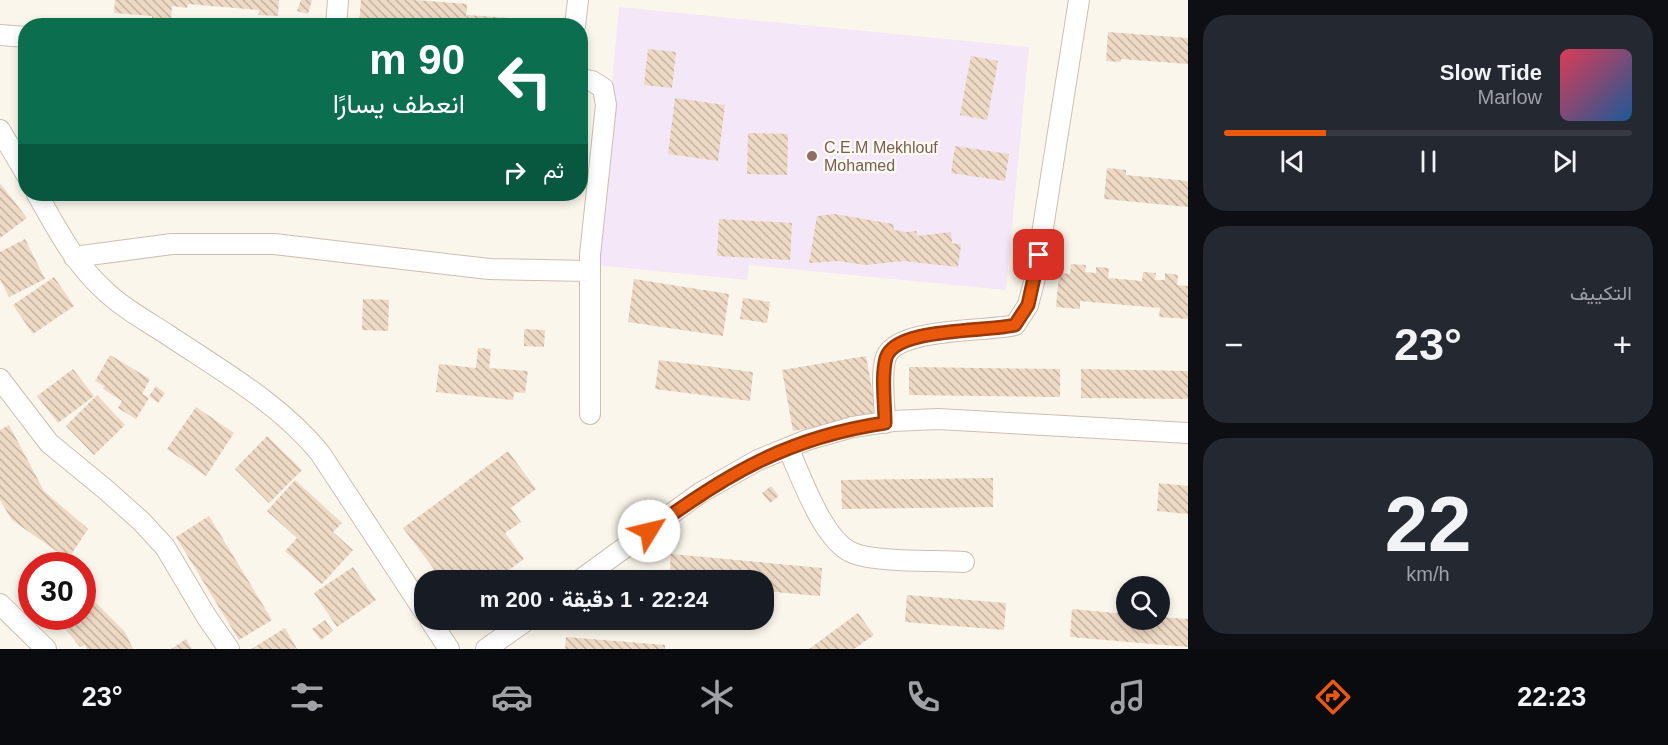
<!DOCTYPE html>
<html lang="ar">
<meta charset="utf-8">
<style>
body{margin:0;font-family:Arial,Vazirmatn,sans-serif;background:#242831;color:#f1f3f6;direction:rtl;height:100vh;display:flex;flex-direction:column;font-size:22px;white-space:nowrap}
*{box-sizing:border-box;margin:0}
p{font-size:20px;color:#9ea1a6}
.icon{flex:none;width:33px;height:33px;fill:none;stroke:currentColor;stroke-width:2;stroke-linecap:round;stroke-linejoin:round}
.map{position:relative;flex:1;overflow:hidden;direction:ltr}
.details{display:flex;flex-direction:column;gap:15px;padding:15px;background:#0d0f14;width:480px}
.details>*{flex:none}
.top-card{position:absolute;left:18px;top:18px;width:570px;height:183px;border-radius:24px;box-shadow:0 3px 9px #0003;direction:rtl;background:#0b6e4f;color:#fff;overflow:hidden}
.buttons{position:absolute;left:1116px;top:576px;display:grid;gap:12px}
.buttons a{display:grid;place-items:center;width:54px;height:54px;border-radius:50%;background:#171b24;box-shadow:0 3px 9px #0003;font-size:30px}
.speed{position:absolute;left:18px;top:552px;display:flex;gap:12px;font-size:30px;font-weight:700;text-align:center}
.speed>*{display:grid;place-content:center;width:78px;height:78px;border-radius:50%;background:#171b24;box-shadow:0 3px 9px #0003;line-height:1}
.speed .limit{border:9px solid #d22;background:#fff;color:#111}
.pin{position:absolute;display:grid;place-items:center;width:51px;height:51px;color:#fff;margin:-26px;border-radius:12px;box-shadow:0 3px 9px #0006}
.me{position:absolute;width:66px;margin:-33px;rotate:54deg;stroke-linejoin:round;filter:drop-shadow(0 0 4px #0008)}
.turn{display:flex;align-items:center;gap:21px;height:126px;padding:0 24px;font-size:27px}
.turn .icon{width:78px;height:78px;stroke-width:2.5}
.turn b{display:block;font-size:42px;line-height:51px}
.then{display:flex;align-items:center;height:57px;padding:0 24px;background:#0003;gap:12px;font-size:22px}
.big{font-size:45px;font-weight:800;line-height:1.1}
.details .tile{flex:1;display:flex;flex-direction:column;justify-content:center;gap:9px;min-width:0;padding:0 21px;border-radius:24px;background:#242831}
.details .dial{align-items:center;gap:0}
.dial b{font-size:78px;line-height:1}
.song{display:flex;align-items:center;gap:18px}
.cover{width:72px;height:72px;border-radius:9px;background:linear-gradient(135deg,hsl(350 70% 55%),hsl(210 70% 35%))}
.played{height:6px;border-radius:3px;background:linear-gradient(90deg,#ea580c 25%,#363941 25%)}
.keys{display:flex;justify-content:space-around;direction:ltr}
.heat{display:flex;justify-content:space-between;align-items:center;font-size:33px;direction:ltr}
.trip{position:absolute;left:414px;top:570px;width:360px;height:60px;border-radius:24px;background:#171b24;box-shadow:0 3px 9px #0003;font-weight:800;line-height:60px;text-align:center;direction:rtl}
.menu{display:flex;height:96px;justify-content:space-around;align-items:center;background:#090b0e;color:#9ea1a6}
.menu .icon{width:42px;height:42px}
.menu .selected{color:#ea580c}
.menu b{font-size:27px;color:#f1f3f6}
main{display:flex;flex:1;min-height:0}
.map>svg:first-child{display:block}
.education{fill:#f3e7f8}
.building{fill:url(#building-back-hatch)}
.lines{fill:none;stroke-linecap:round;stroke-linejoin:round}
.minor-casing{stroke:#ccbfb1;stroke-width:22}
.minor{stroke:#fff;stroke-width:20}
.route-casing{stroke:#983908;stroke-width:15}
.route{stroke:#ea580c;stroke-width:10}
.education-dot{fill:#8d6e63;stroke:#fefaf1;stroke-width:2}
.labels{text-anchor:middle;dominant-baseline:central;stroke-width:4.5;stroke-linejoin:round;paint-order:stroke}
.education-label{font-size:16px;fill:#785e54;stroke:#fefaf1;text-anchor:start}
</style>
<main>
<section class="details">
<div class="tile">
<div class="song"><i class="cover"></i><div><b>Slow Tide</b><p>Marlow</p></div></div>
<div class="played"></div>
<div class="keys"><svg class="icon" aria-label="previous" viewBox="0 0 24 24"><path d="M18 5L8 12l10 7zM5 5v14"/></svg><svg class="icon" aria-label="pause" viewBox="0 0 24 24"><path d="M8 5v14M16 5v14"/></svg><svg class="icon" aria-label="next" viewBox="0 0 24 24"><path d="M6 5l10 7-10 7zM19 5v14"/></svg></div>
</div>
<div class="tile"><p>التكييف</p>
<div class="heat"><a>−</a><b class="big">23°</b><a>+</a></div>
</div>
<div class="tile dial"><b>22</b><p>km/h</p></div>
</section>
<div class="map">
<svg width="1188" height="649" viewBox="0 0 1188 649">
<defs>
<pattern id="building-back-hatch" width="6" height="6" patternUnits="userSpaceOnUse" patternTransform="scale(1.5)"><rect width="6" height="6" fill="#eed9c5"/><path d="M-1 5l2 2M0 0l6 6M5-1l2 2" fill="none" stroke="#c5b3a2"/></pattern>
</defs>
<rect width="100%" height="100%" fill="#fbf6eb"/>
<path class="education" d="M 619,7 L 1029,47 L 1006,290 L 749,265 L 747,280 L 595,265 Z"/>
<path class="building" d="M 115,0 L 279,0 L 278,16 L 258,15 L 259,10 L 188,4 L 187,8 L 172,6 L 171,22 L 152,21 L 152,16 L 114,13 Z
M 301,0 L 312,0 L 308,14 L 297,11 Z
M 361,0 L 415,0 L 467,4 L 466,26 L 408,26 L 375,23 L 375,26 L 359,25 Z
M 467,15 L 526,19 L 525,26 L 466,26 Z
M 1108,32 L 1188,38 L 1188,64 L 1121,59 L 1121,62 L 1106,61 Z
M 648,49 L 676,52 L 672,88 L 644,85 Z
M 971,56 L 998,61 L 987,120 L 960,115 Z
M 675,98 L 725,105 L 718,161 L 668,154 Z
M 748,133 L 788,134 L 787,175 L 747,174 Z
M 955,146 L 1009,154 L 1005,181 L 951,173 Z
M 1107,168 L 1126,170 L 1126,175 L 1188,181 L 1188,207 L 1104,199 Z
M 0,183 L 27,218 L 0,238 Z
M 835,214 L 893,224 L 894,230 L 906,232 L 917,231 L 916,236 L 951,232 L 952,243 L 961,245 L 958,267 L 903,261 L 865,265 L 839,261 L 809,263 L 817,216 Z
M 719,219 L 792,223 L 790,260 L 717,256 Z
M 25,239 L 45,279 L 9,297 L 0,279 L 0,252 Z
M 1071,264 L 1086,265 L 1085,272 L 1096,273 L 1096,267 L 1109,268 L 1108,278 L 1142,281 L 1143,272 L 1156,273 L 1155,280 L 1165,280 L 1165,273 L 1178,275 L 1177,285 L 1188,286 L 1188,319 L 1159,317 L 1160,308 L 1080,301 L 1080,309 L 1056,307 L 1059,273 L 1070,274 Z
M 54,277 L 74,306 L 33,334 L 13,305 Z
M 634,279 L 729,294 L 723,336 L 628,322 Z
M 743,298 L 770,302 L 767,323 L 740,319 Z
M 363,299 L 389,300 L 388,331 L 362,330 Z
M 524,329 L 545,330 L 544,347 L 524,346 Z
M 478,348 L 491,349 L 489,368 L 528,371 L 525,393 L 514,392 L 513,400 L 436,392 L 439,364 L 476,368 Z
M 110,355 L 150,379 L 142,394 L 149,398 L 136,419 L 118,408 L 122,401 L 103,389 L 104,386 L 95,381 Z
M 866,356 L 877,417 L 793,431 L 782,370 Z
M 659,360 L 753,372 L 750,401 L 655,389 Z
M 909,367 L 1060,369 L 1060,397 L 909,395 Z
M 73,369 L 94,396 L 58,423 L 37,396 Z
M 1081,369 L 1188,371 L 1188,399 L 1081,398 Z
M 156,386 L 165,393 L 158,403 L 149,396 Z
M 97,395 L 125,425 L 94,455 L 66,426 Z
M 196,407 L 234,433 L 206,476 L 167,449 Z
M 9,425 L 44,491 L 88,529 L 68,559 L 12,520 L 0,500 L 0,430 Z
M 267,436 L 302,470 L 269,503 L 235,469 Z
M 508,451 L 536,489 L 511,508 L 521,522 L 505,533 L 524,559 L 495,580 L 442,580 L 403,528 Z
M 993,478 L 993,507 L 842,509 L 841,480 Z
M 295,480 L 342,523 L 333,532 L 353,550 L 322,584 L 285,551 L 297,538 L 267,511 Z
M 1159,483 L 1188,486 L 1188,514 L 1157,511 Z
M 771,486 L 779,496 L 770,503 L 762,493 Z
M 209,516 L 272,620 L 239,640 L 176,537 Z
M 671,554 L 822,568 L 820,596 L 764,591 L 764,580 L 669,580 Z
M 353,567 L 376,600 L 337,627 L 314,593 Z
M 82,577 L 90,584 L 84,591 L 125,632 L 133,649 L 87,649 L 85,645 L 80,647 L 59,621 L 64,616 L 82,616 Z
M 32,588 L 32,605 L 23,597 Z
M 907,595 L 1006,603 L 1004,630 L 905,622 Z
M 1072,609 L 1126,614 L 1126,620 L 1160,620 L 1160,617 L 1188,619 L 1188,647 L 1070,637 Z
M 858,613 L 874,635 L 854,649 L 809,649 Z
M 325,620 L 333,631 L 321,640 L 312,629 Z
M 285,628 L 297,649 L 251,649 Z
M 566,637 L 665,645 L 665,649 L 565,649 Z
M 186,639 L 192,649 L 171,649 Z"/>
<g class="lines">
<g class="minor-casing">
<path id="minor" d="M 336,26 L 338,0
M 575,26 L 578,0
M 0,35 L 26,37
M 580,79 L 592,81 L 603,88 L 606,105 L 590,255 L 590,414
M 0,130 L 26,174
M 37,194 C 56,227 73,261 102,288 C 120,306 143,319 165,333 C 220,370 278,402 320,453 L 424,611
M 74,257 L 172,244 L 274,244 L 489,269 L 590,271
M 0,379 L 49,443 L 105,489 L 141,521 L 165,547 L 206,616 L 229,649
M 885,423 C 885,404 880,374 886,357 C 897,327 987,332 1015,325 L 1028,305 L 1035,278 L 1079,0
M 788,448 C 801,476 823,541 853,553 C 878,563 935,560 964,562
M 580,580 L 700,493 L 758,460 L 807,440 L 853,427 L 893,421 L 938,419 L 1188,433
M 0,604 L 46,649
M 430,620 L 449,649
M 486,649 L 527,620"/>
</g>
<use href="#minor" class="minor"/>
</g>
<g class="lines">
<g class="route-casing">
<path id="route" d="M 649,531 C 726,474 789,437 885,423 C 885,404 881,376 886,358 C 895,327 987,332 1015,325 L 1028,305 L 1039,255"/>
</g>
<use href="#route" class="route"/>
</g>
<circle class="education-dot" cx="812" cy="156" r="6"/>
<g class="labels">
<g class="education-label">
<text x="824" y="147">C.E.M Mekhlouf<tspan x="824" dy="18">Mohamed</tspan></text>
</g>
</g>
</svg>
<div class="buttons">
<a><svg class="icon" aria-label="search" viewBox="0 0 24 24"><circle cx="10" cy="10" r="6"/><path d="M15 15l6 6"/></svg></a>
</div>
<div class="speed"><div class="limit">30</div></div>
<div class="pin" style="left:1039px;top:255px;background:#d93025"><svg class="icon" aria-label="arrive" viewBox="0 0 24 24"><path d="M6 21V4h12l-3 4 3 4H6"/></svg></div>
<svg class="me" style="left:649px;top:531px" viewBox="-20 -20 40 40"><circle r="19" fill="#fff"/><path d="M0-13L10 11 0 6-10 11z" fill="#ea580c"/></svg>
<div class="trip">22:24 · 1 دقيقة · 200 m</div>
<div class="top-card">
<div class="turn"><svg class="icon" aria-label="left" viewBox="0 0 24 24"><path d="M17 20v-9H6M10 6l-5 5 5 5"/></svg><div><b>90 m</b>انعطف يسارًا</div></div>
<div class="then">ثم<svg class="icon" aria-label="right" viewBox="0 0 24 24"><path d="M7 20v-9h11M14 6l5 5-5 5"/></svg></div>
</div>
</div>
</main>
<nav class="menu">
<b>22:23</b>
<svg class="icon selected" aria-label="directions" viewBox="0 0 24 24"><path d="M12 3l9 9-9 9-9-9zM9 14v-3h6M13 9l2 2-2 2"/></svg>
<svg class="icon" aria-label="music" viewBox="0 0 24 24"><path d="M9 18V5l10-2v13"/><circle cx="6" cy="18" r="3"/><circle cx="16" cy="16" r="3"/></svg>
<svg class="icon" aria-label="phone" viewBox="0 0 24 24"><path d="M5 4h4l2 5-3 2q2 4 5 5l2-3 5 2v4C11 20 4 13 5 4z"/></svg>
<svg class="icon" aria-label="climate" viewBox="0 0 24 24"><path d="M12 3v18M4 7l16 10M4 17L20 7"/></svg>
<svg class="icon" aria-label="car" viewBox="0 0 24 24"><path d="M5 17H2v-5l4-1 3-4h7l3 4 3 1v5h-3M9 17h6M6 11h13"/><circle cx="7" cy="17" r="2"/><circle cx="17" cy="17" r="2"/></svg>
<svg class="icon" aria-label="filters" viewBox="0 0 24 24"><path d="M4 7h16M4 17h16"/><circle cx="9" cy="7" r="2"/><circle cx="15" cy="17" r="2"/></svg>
<b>23°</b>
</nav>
